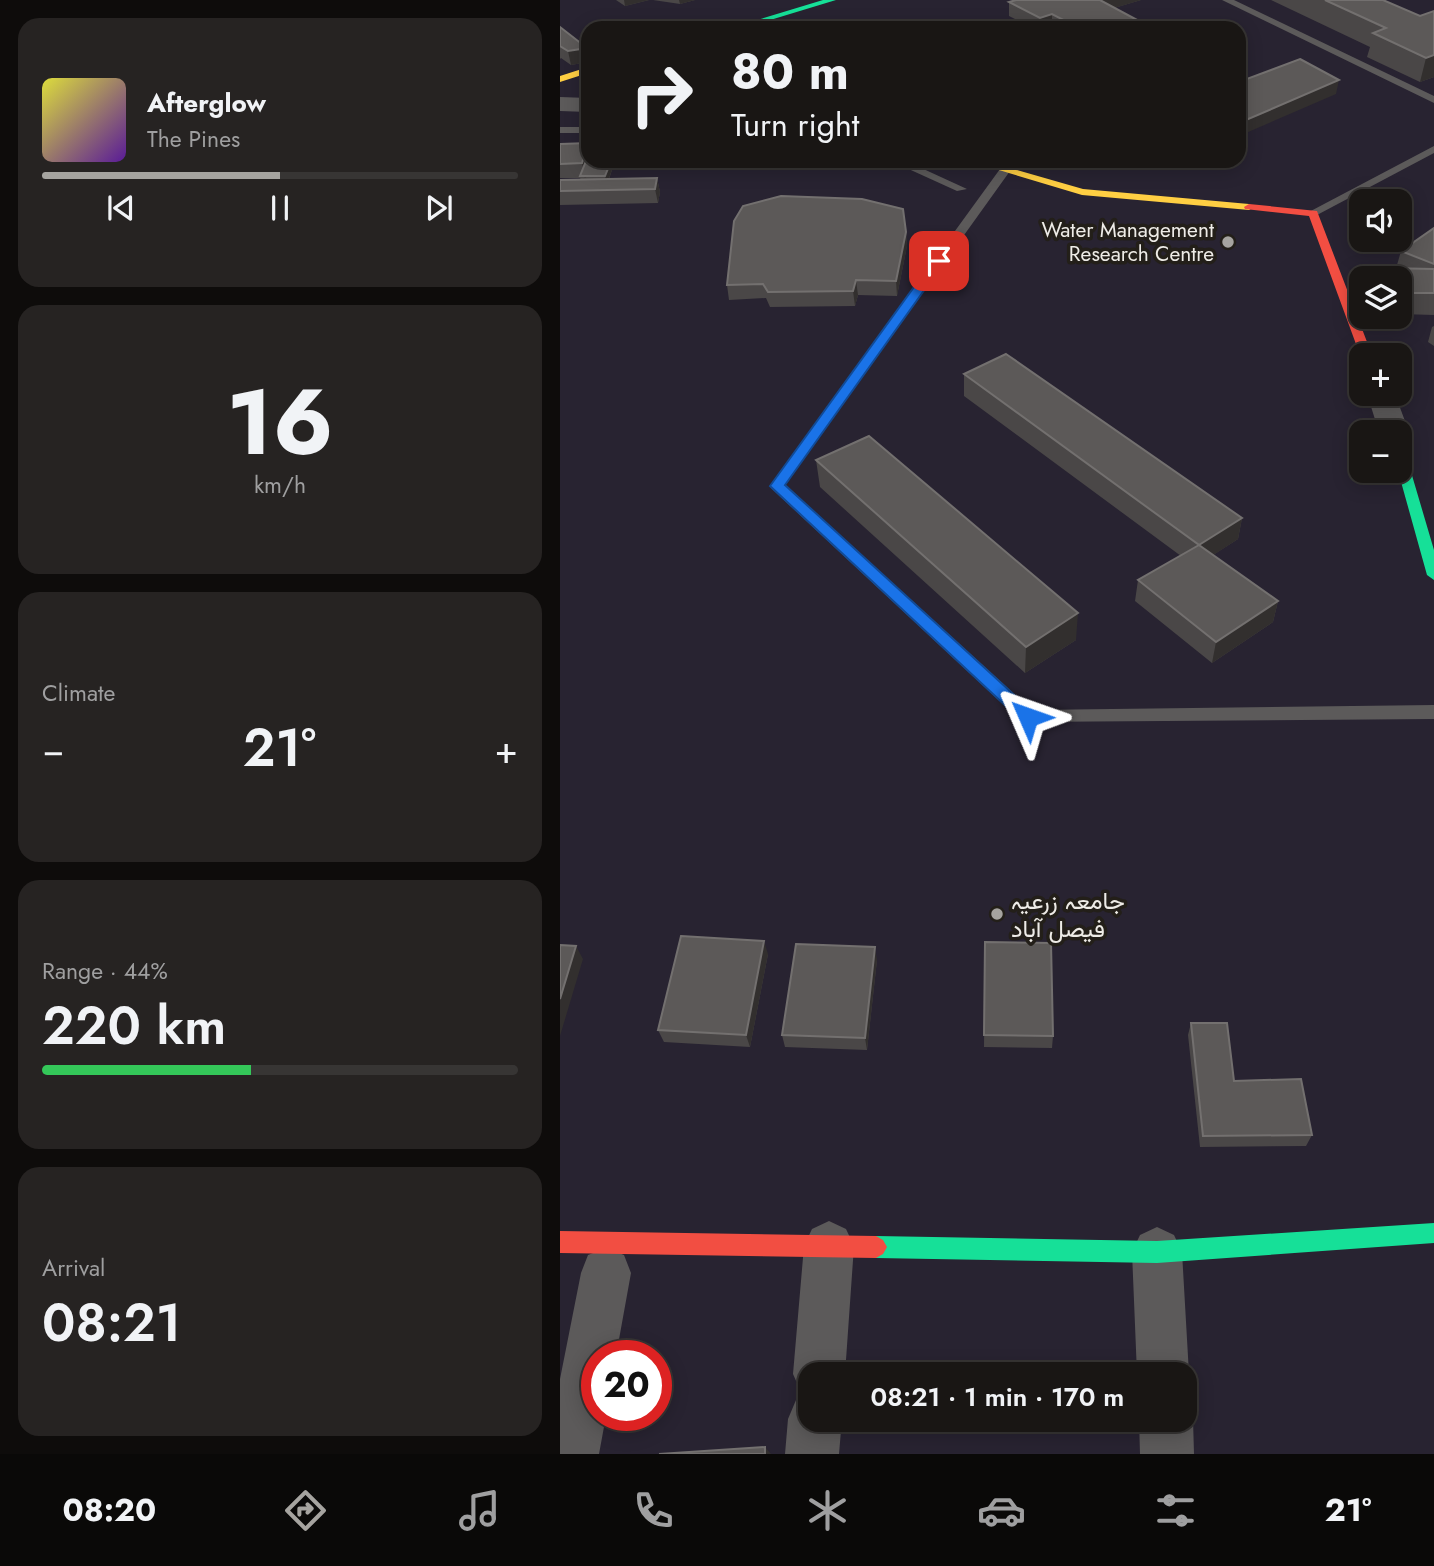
<!DOCTYPE html>
<meta charset="utf-8">
<style>
body{margin:0;font-family:Jost,Vazirmatn,sans-serif;background:#262322;color:#f1f3f6;height:100vh;display:flex;flex-direction:column;font-size:26px;white-space:nowrap}
*{box-sizing:border-box;margin:0}
p{font-size:23px;color:#9f9fa0}
.icon{flex:none;width:38px;height:38px;fill:none;stroke:currentColor;stroke-width:2;stroke-linecap:round;stroke-linejoin:round}
.map{position:relative;flex:1;overflow:hidden}
.side{display:flex;flex-direction:column;gap:18px;padding:18px;background:#0e0c0b;width:560px}
.side>*{flex:none}
.top-card{position:absolute;left:21px;top:21px;width:665px;height:147px;border-radius:21px;box-shadow:0 4px 18px #0003,0 0 0 2px #373534;background:#191614;color:#f1f3f6;overflow:hidden}
.buttons{position:absolute;left:789px;top:189px;display:grid;gap:14px}
.buttons a{display:grid;place-items:center;width:63px;height:63px;border-radius:14px;background:#191614;box-shadow:0 4px 18px #0003,0 0 0 2px #373534;font-size:35px}
.speed{position:absolute;left:21px;top:1340px;display:flex;gap:14px;font-size:35px;font-weight:700;text-align:center}
.speed>*{display:grid;place-content:center;width:91px;height:91px;border-radius:50%;background:#191614;box-shadow:0 4px 18px #0003,0 0 0 2px #373534;line-height:1}
.speed .limit{border:10px solid #d22;background:#fff;color:#111}
.pin{position:absolute;display:grid;place-items:center;width:60px;height:60px;color:#fff;margin:-30px;border-radius:14px;box-shadow:0 4px 10px #0006}
.me{position:absolute;width:77px;margin:-38px;rotate:313deg;stroke-linejoin:round;filter:drop-shadow(0 0 5px #0008)}
.turn{display:flex;align-items:center;gap:24px;height:147px;padding:0 35px;font-size:32px}
.turn .icon{width:91px;height:91px;stroke-width:2.5}
.turn b{display:block;font-size:49px;line-height:60px}
.big{font-size:52px;font-weight:600;line-height:1.1}
.side .widget{flex:1;display:flex;flex-direction:column;justify-content:center;gap:10px;min-width:0;padding:0 24px;border-radius:21px;background:#262322}
.side .dial{align-items:center;gap:0}
.dial b{font-size:91px;line-height:1}
.song{display:flex;align-items:center;gap:21px}
.cover{width:84px;height:84px;border-radius:10px;background:linear-gradient(135deg,hsl(60 70% 55%),hsl(270 70% 35%))}
.played{height:7px;border-radius:4px;background:linear-gradient(90deg,#a6a4a0 50%,#373534 50%)}
.keys{display:flex;justify-content:space-around;direction:ltr}
.heat{display:flex;justify-content:space-between;align-items:center;font-size:38px;direction:ltr}
.charge{height:10px;border-radius:5px;background:linear-gradient(90deg,#34c759 44%,#373534 0)}
.trip{position:absolute;left:238px;top:1362px;width:399px;height:70px;border-radius:21px;background:#191614;box-shadow:0 4px 18px #0003,0 0 0 2px #373534;font-weight:600;line-height:70px;text-align:center}
.dock{display:flex;height:112px;justify-content:space-around;align-items:center;background:#0a0908;color:#9f9fa0}
.dock .icon{width:49px;height:49px}
.dock .current{color:#a6a4a0}
.dock b{font-size:32px;color:#f1f3f6}
main{display:flex;flex:1;min-height:0}
.map>svg:first-child{display:block}
.education{fill:#282331;fill-rule:evenodd}
.lines{fill:none;stroke-linecap:round;stroke-linejoin:round}
.lane{fill:#5c5a5a;fill-rule:evenodd}
.street{fill:#5c5a5a;fill-rule:evenodd}
.fast{fill:#16e098;fill-rule:evenodd}
.slow{fill:#ffcf43;fill-rule:evenodd}
.jam{fill:#f24e42;fill-rule:evenodd}
.wall{fill:#4a4747}
.shaded-wall{fill:#322f2e}
.building{fill:#5c5958;stroke:#73706f;stroke-width:2}
.route{fill:#1a73e8;stroke:#114b97;stroke-width:2}
.poi-dot{fill:#a6a4a0;stroke:#231f19;stroke-width:2.5}
.labels{text-anchor:middle;dominant-baseline:central;stroke-width:7;stroke-linejoin:round;paint-order:stroke}
.far-poi-label{font-size:21px;fill:#eeece7;stroke:#231f19;text-anchor:end}
.poi-label{font-size:24px;fill:#eeece7;stroke:#231f19;text-anchor:start}
</style>
<main>
<section class="side">
<div class="widget">
<div class="song"><i class="cover"></i><div><b>Afterglow</b><p>The Pines</p></div></div>
<div class="played"></div>
<div class="keys"><svg class="icon" aria-label="previous" viewBox="0 0 24 24"><path d="M18 5L8 12l10 7zM5 5v14"/></svg><svg class="icon" aria-label="pause" viewBox="0 0 24 24"><path d="M8 5v14M16 5v14"/></svg><svg class="icon" aria-label="next" viewBox="0 0 24 24"><path d="M6 5l10 7-10 7zM19 5v14"/></svg></div>
</div>
<div class="widget dial"><b>16</b><p>km/h</p></div>
<div class="widget"><p>Climate</p>
<div class="heat"><a>−</a><b class="big">21°</b><a>+</a></div>
</div>
<div class="widget"><p>Range · 44%</p><b class="big">220 km</b><div class="charge"></div></div>
<div class="widget"><p>Arrival</p><b class="big">08:21</b></div>
</section>
<div class="map">
<svg width="874" height="1454" viewBox="0 0 874 1454">
<rect width="100%" height="100%" fill="#211e1b"/>
<path class="education" d="M 0,0 L 874,0 L 874,1454 L 0,1454 ZM 28,28 L 679,28 L 679,161 L 28,161 ZM 802,201 L 840,201 L 840,240 L 802,240 ZM 802,278 L 840,278 L 840,317 L 802,317 ZM 802,355 L 840,355 L 840,394 L 802,394 ZM 802,432 L 840,432 L 840,471 L 802,471 ZM 37,1356 L 96,1356 L 96,1416 L 37,1416 ZM 250,1374 L 625,1374 L 625,1419 L 250,1419 Z"/>
<g class="lines">
<path class="lane" d="M 662,0 L 674,0 L 874,96 L 874,103 Z
M 0,127 L 28,127 L 28,133 L 0,133 Z
M 874,146 L 874,153 L 757,215 L 747,213 Z
M 331,161 L 346,161 L 407,189 L 397,191 Z
M 444,168 L 450,171 L 225,485 L 472,710 L 874,705 L 874,719 L 462,722 L 212,489 L 210,486 L 212,483 L 440,169 Z"/>
<path class="street" d="M 0,97 L 28,98 L 28,112 L 0,111 Z
M 807,394 L 835,394 L 849,432 L 845,439 L 840,440 L 840,432 L 819,432 Z
M 269,1221 L 286,1229 L 294,1246 L 285,1374 L 250,1374 L 250,1419 L 282,1419 L 279,1454 L 225,1454 L 228,1419 L 236,1400 L 248,1395 L 241,1392 L 233,1374 L 244,1246 L 252,1229 Z
M 597,1227 L 614,1235 L 622,1252 L 629,1374 L 625,1384 L 625,1374 L 577,1374 L 572,1252 L 580,1235 Z
M 46,1248 L 64,1255 L 71,1273 L 56,1356 L 37,1356 L 37,1416 L 46,1416 L 39,1454 L 0,1454 L 0,1379 L 21,1273 L 28,1255 Z
M 625,1400 L 633,1419 L 634,1454 L 580,1454 L 579,1419 L 625,1419 Z"/>
<path class="fast" d="M 263,0 L 276,0 L 184,28 L 171,28 Z
M 840,451 L 846,455 L 874,550 L 874,580 L 867,575 L 838,471 L 840,471 Z
M 874,1223 L 874,1243 L 597,1263 L 316,1258 L 309,1254 L 305,1247 L 309,1240 L 316,1236 L 597,1241 Z"/>
<path class="slow" d="M 28,67 L 28,73 L 0,82 L 0,76 Z
M 409,161 L 425,161 L 523,189 L 689,204 L 694,207 L 689,210 L 522,195 Z"/>
<path class="jam" d="M 689,204 L 757,211 L 812,355 L 802,357 L 800,355 L 749,216 L 685,209 L 684,207 Z
M 0,1231 L 316,1236 L 323,1240 L 327,1247 L 323,1254 L 316,1258 L 0,1253 Z"/>
</g>
<path class="wall" d="M 56,0 L 89,0 L 65,6 Z
M 93,0 L 135,0 L 120,4 Z
M 456,0 L 581,0 L 554,8 L 592,28 L 494,28 L 492,27 L 489,28 L 473,28 L 449,16 L 449,2 Z
M 711,0 L 823,0 L 860,16 L 874,11 L 874,77 L 860,82 L 807,57 L 810,47 Z
M 0,27 L 28,52 L 28,62 L 11,65 L 1,58 L 0,59 Z
M 0,144 L 28,161 L 55,161 L 49,179 L 97,178 L 100,192 L 98,203 L 0,205 L 0,180 L 21,180 L 20,178 L 0,178 Z
M 874,228 L 874,315 L 840,314 L 840,278 L 822,278 L 825,268 L 846,269 L 837,265 L 841,251 Z
M 346,232 L 347,246 L 337,296 L 298,295 L 295,306 L 210,307 L 206,298 L 169,300 L 167,285 Z
M 874,326 L 874,346 L 868,342 L 872,327 Z
M 404,374 L 682,518 L 678,539 L 653,555 L 718,601 L 713,622 L 652,663 L 575,601 L 578,580 L 621,556 L 404,396 Z
M 256,460 L 516,640 L 465,673 L 260,487 Z
M 425,942 L 493,1036 L 492,1048 L 424,1047 Z
M 208,954 L 190,1047 L 104,1042 L 98,1030 Z
M 317,960 L 307,1050 L 225,1047 L 222,1035 Z
M 631,1023 L 674,1081 L 752,1135 L 746,1146 L 640,1147 L 628,1035 Z"/>
<path class="shaded-wall" d="M 64,0 L 89,0 L 65,6 Z
M 119,0 L 135,0 L 120,4 Z
M 539,0 L 581,0 L 538,13 Z
M 492,14 L 492,27 L 479,28 L 480,18 Z
M 27,48 L 28,62 L 11,65 L 8,51 Z
M 874,55 L 874,77 L 860,82 L 866,58 Z
M 779,80 L 776,94 L 679,136 L 679,123 Z
M 28,143 L 28,161 L 30,161 L 25,178 L 22,163 Z
M 51,161 L 55,161 L 47,184 L 45,176 Z
M 97,178 L 100,192 L 98,203 L 95,189 Z
M 346,232 L 347,246 L 337,296 L 336,281 Z
M 296,280 L 298,295 L 295,306 L 293,291 Z
M 682,518 L 678,539 L 635,567 L 639,545 Z
M 718,601 L 713,622 L 652,663 L 656,642 Z
M 518,613 L 516,640 L 465,673 L 466,647 Z
M 204,941 L 208,954 L 190,1047 L 186,1035 Z
M 16,946 L 23,959 L 0,1036 L 0,999 Z
M 315,947 L 317,960 L 307,1050 L 305,1038 Z
M 205,1447 L 211,1454 L 205,1454 Z"/>
<path class="building" d="M 456,0 L 540,0 L 592,28 L 519,28 L 492,14 L 480,18 L 449,2 Z
M 765,0 L 823,0 L 860,16 L 874,11 L 874,55 L 866,58 L 813,33 L 826,28 Z
M 0,27 L 27,48 L 8,51 L 0,46 Z
M 740,59 L 779,80 L 679,123 L 679,75 L 687,79 Z
M 28,143 L 22,163 L 0,164 L 0,144 Z
M 28,156 L 28,161 L 51,161 L 45,176 L 20,176 Z
M 97,178 L 95,189 L 0,191 L 0,180 Z
M 221,196 L 302,199 L 343,209 L 346,232 L 336,281 L 296,280 L 293,291 L 208,292 L 203,284 L 167,285 L 174,221 L 183,206 Z
M 874,228 L 874,264 L 841,251 Z
M 825,268 L 874,269 L 874,293 L 840,293 L 840,278 L 828,278 Z
M 446,354 L 682,518 L 639,545 L 718,601 L 656,642 L 578,580 L 639,545 L 404,374 Z
M 309,436 L 518,613 L 466,647 L 256,460 Z
M 121,936 L 204,941 L 186,1035 L 98,1030 Z
M 425,942 L 491,943 L 493,1036 L 424,1035 Z
M 236,944 L 315,947 L 305,1038 L 222,1035 Z
M 0,945 L 16,946 L 0,999 Z
M 631,1023 L 667,1023 L 674,1081 L 741,1079 L 752,1135 L 643,1136 Z
M 205,1447 L 205,1454 L 99,1454 Z"/>
<path class="route" d="M 379,257 L 385,261 L 225,485 L 473,712 L 476,717 L 468,723 L 462,721 L 210,486 L 375,258 Z"/>
<g class="poi-dot">
<circle cx="668" cy="242" r="7"/>
<circle cx="437" cy="914" r="7"/>
</g>
<g class="labels">
<g class="far-poi-label">
<text x="654" y="230">Water Management<tspan x="654" dy="24">Research Centre</tspan></text>
</g>
<g class="poi-label">
<text x="451" y="900">جامعہ زرعیہ<tspan x="451" dy="28">فیصل آباد</tspan></text>
</g>
</g>
</svg>
<div class="buttons">
<a><svg class="icon" aria-label="sound" viewBox="0 0 24 24"><path d="M4 9h4l5-4v14l-5-4H4zM17 9q2 3 0 6"/></svg></a>
<a><svg class="icon" aria-label="layers" viewBox="0 0 24 24"><path d="M12 4l9 5-9 5-9-5zM3 14l9 5 9-5"/></svg></a>
<a>+</a>
<a>−</a>
</div>
<div class="speed"><div class="limit">20</div></div>
<div class="pin" style="left:379px;top:261px;background:#d93025"><svg class="icon" aria-label="arrive" viewBox="0 0 24 24"><path d="M6 21V4h12l-3 4 3 4H6"/></svg></div>
<svg class="me" style="left:468px;top:717px" viewBox="-20 -20 40 40"><path d="M0-17L14 15 0 8-14 15z" fill="#1a73e8" stroke="#fff" stroke-width="4"/></svg>
<div class="trip">08:21 · 1 min · 170 m</div>
<div class="top-card">
<div class="turn"><svg class="icon" aria-label="right" viewBox="0 0 24 24"><path d="M7 20v-9h11M14 6l5 5-5 5"/></svg><div><b>80 m</b>Turn right</div></div>
</div>
</div>
</main>
<nav class="dock">
<b>08:20</b>
<svg class="icon current" aria-label="directions" viewBox="0 0 24 24"><path d="M12 3l9 9-9 9-9-9zM9 14v-3h6M13 9l2 2-2 2"/></svg>
<svg class="icon" aria-label="music" viewBox="0 0 24 24"><path d="M9 18V5l10-2v13"/><circle cx="6" cy="18" r="3"/><circle cx="16" cy="16" r="3"/></svg>
<svg class="icon" aria-label="phone" viewBox="0 0 24 24"><path d="M5 4h4l2 5-3 2q2 4 5 5l2-3 5 2v4C11 20 4 13 5 4z"/></svg>
<svg class="icon" aria-label="climate" viewBox="0 0 24 24"><path d="M12 3v18M4 7l16 10M4 17L20 7"/></svg>
<svg class="icon" aria-label="car" viewBox="0 0 24 24"><path d="M5 17H2v-5l4-1 3-4h7l3 4 3 1v5h-3M9 17h6M6 11h13"/><circle cx="7" cy="17" r="2"/><circle cx="17" cy="17" r="2"/></svg>
<svg class="icon" aria-label="filters" viewBox="0 0 24 24"><path d="M4 7h16M4 17h16"/><circle cx="9" cy="7" r="2"/><circle cx="15" cy="17" r="2"/></svg>
<b>21°</b>
</nav>
